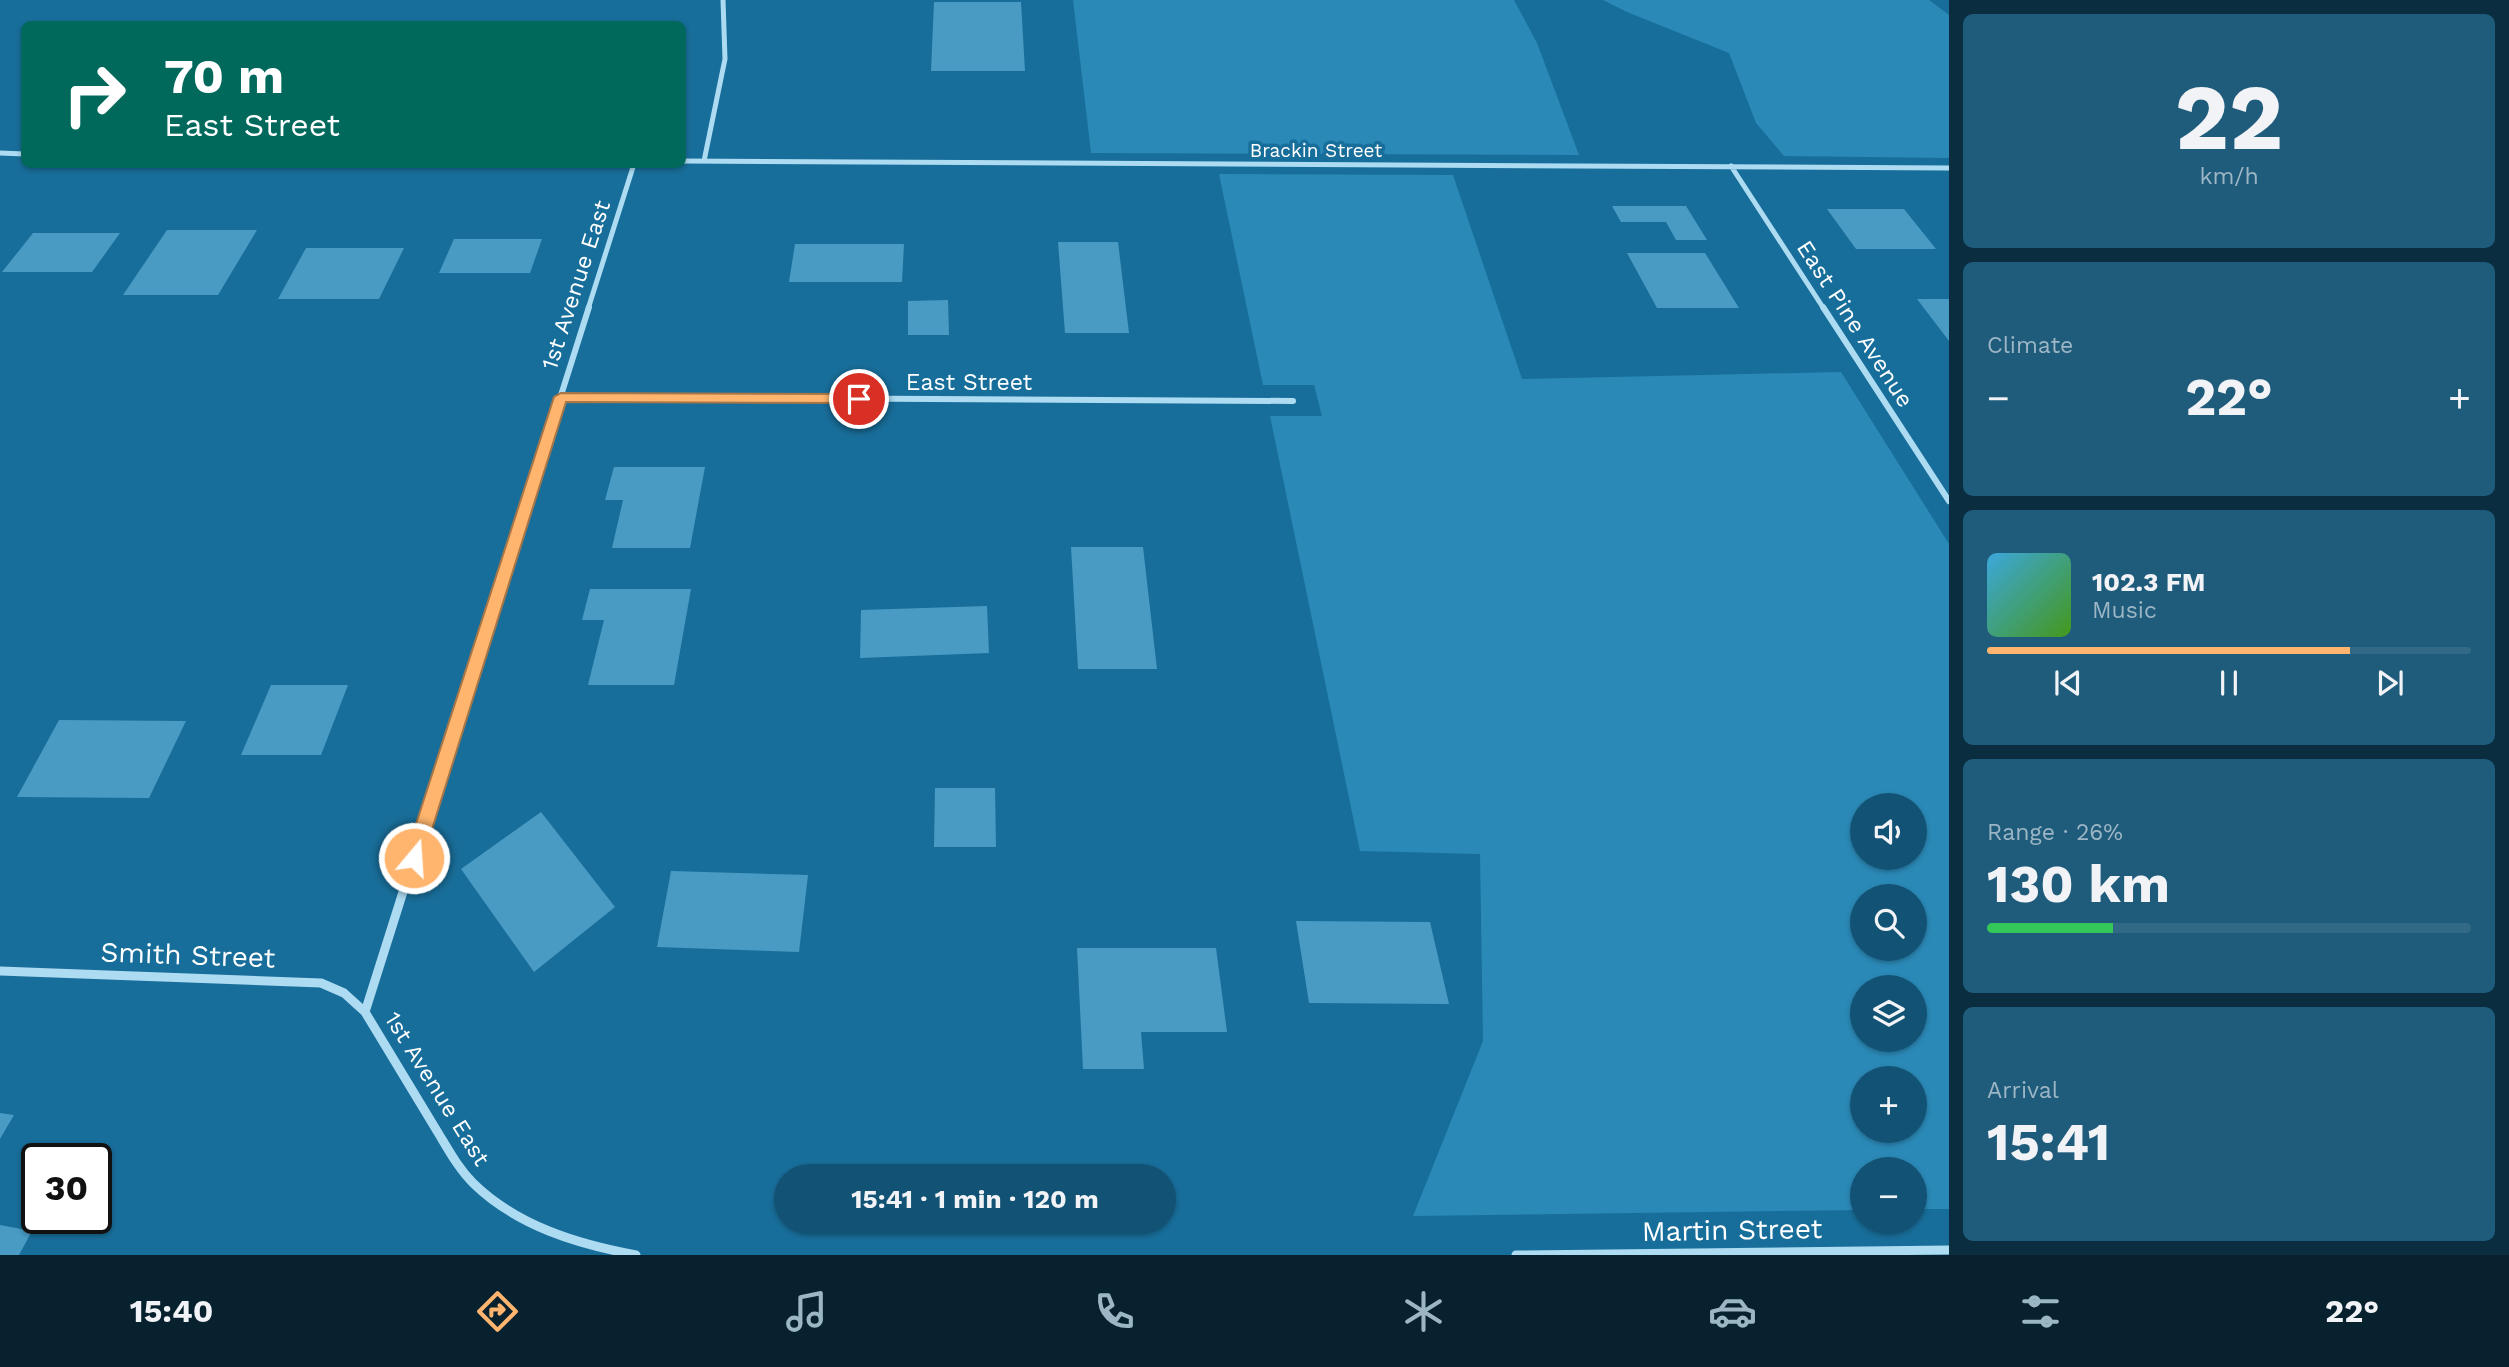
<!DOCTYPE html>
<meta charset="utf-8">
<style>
body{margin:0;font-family:"Work Sans",sans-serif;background:#1f5c7c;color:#f1f3f6;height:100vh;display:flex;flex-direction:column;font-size:26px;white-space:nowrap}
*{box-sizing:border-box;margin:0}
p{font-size:23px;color:#9cb6c5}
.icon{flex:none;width:38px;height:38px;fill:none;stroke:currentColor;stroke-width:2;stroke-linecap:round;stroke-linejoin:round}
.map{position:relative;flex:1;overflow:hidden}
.panel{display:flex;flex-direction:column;gap:14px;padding:14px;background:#0a2d40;width:560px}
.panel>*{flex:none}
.hud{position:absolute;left:21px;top:21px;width:665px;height:147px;border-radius:10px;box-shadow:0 2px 5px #0004;background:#00695c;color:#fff;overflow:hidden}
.fabs{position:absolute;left:1850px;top:793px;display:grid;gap:14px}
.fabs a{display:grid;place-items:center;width:77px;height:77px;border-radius:50%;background:#125274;box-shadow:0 2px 5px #0004;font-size:35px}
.speed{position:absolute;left:21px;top:1143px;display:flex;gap:14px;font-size:35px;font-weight:700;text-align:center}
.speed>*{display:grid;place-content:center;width:91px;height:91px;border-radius:50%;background:#125274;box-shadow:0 2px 5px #0004;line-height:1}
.speed .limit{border:4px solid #111;border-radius:10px;background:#fff;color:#111}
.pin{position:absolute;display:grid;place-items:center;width:60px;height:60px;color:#fff;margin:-30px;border:4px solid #fff;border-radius:50%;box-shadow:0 2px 7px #0007}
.me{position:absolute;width:77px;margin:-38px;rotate:18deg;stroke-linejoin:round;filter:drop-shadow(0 0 5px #0008)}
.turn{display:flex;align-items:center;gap:24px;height:147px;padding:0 28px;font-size:32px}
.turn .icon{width:91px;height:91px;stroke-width:2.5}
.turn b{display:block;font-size:49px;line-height:60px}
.big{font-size:52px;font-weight:700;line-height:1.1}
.panel .widget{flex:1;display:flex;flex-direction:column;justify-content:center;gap:10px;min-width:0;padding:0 24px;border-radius:10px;background:#1f5c7c}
.panel .dial{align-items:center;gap:0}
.dial b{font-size:91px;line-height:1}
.song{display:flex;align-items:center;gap:21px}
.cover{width:84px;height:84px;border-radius:10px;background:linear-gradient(135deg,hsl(200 70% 55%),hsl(100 70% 35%))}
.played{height:7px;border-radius:4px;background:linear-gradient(90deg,#ffb56e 75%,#316986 75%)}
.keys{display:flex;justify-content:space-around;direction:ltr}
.heat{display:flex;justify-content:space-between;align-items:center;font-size:38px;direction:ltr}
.charge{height:10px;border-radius:5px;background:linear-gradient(90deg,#34c759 26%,#316986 0)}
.trip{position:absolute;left:774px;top:1164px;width:402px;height:70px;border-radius:35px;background:#125274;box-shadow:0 2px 5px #0004;font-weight:700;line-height:70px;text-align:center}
.tabs{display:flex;height:112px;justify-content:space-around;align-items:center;background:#07212e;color:#9cb6c5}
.tabs .icon{width:49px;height:49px}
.tabs .on{color:#ffb56e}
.tabs b{font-size:32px;color:#f1f3f6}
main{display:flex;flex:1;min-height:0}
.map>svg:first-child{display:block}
.green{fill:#2b89b7;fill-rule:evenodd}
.building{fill:#499bc3}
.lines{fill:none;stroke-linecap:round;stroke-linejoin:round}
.street-far2{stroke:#addbf2;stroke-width:5}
.street-far1{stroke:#addbf2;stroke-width:6}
.street{stroke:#addbf2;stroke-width:9}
.route{fill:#ffb56e;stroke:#a67648;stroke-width:2}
.labels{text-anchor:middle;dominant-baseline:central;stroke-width:7;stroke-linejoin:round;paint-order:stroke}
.far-street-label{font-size:19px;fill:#fff;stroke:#186e9a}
.street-label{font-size:23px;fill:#fff;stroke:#186e9a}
.near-street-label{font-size:28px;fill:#fff;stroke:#186e9a}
</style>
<main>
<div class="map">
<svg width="1949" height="1255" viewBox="0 0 1949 1255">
<rect width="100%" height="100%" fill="#186e9a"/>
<path class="green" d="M 1073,0 L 1514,0 L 1537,43 L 1579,155 L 1091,153 Z
M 1603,0 L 1929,0 L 1949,15 L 1949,158 L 1784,156 L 1756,123 L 1729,53 L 1627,12 Z
M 1219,174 L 1453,175 L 1522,379 L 1841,372 L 1949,544 L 1949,1209 L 1915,1209 L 1914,1169 L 1862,1169 L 1862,1210 L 1413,1216 L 1483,1041 L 1480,854 L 1360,851 L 1270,416 L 1322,416 L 1314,385 L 1263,385 ZM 1862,805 L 1914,805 L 1914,858 L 1862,858 ZM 1862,896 L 1914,896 L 1914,948 L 1862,948 ZM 1862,987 L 1914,987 L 1914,1040 L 1862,1040 ZM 1862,1078 L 1914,1078 L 1914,1130 L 1862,1130 Z"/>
<path class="building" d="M 934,2 L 1021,2 L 1025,71 L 931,71 Z
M 1612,206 L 1686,206 L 1707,240 L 1676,240 L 1666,222 L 1621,222 Z
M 1827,209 L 1904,209 L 1936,249 L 1856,249 Z
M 167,230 L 257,230 L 218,295 L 123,295 Z
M 33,233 L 120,233 L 92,272 L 2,272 Z
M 454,239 L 542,239 L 530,273 L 439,273 Z
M 1058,242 L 1118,242 L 1129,333 L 1065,333 Z
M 795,244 L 904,244 L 902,282 L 789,282 Z
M 306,248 L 404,248 L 379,299 L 278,299 Z
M 1627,253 L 1705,253 L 1739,308 L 1657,308 Z
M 1917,299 L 1949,299 L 1949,341 Z
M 948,300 L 949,335 L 908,335 L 908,301 Z
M 614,467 L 705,467 L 690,548 L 612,548 L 623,500 L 605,500 Z
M 1071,547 L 1143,547 L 1157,669 L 1078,669 Z
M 590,589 L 691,589 L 674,685 L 588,685 L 604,620 L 582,620 Z
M 987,606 L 989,653 L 860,658 L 861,610 Z
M 271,685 L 348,685 L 321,755 L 241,755 Z
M 59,720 L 186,721 L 149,798 L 17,797 Z
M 935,788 L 995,788 L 996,847 L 934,847 Z
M 541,812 L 615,907 L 534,972 L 461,869 Z
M 671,871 L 808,875 L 799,952 L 657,947 Z
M 1296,921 L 1430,922 L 1449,1004 L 1309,1003 Z
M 1077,948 L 1216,948 L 1227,1032 L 1141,1032 L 1144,1069 L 1083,1069 Z
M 0,1113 L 14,1115 L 0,1139 Z
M 0,1225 L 32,1231 L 19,1255 L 0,1255 Z"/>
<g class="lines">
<path class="street-far2" d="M 0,153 L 24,154
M 682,161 L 1949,168
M 704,161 L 725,59 L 723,0
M 1731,166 L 1824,309
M 588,309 L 634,164"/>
<path class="street-far1" d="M 1823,307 L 1949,501
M 561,397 L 1293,401
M 459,717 L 589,307"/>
<path class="street" d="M 459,715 L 365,1012 C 389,1051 413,1091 437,1131 C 448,1149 458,1168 473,1183 C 517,1226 577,1244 636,1255
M 0,971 L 321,983 L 344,993 L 365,1012
M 1516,1255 L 1949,1250"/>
</g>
<path class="route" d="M 561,393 L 859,394 L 866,399 L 859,403 L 566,402 L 423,858 L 420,864 L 414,867 L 407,864 L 405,858 L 554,397 Z"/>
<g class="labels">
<g class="far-street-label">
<text x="1316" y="150">Brackin Street</text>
</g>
<g class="street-label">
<text transform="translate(576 285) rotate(-72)">1st Avenue East</text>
<text transform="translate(1855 324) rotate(57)">East Pine Avenue</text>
<text x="969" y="382">East Street</text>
<text transform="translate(437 1089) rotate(58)">1st Avenue East</text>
</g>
<g class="near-street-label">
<text transform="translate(188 955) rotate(2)">Smith Street</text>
<text transform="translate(1732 1230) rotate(-1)">Martin Street</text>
</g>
</g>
</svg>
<div class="fabs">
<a><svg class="icon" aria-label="sound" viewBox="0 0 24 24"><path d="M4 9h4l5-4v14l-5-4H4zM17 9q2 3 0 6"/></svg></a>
<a><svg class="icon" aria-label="search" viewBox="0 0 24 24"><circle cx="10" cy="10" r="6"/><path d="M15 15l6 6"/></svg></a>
<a><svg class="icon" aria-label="layers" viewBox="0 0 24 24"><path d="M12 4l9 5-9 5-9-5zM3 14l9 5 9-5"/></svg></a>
<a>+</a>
<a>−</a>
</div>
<div class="speed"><div class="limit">30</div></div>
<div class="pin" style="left:859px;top:399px;background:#d93025"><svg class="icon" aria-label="arrive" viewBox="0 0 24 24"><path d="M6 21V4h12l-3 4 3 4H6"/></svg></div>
<svg class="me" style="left:414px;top:858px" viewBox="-20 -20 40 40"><circle r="17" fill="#ffb56e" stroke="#fff" stroke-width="3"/><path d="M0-11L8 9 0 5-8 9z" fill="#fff"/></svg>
<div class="trip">15:41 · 1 min · 120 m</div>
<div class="hud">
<div class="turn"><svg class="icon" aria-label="right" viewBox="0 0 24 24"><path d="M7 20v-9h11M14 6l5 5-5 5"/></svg><div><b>70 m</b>East Street</div></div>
</div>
</div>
<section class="panel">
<div class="widget dial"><b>22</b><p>km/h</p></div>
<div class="widget"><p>Climate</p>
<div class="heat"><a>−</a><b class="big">22°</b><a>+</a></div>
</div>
<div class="widget">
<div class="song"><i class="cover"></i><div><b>102.3 FM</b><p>Music</p></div></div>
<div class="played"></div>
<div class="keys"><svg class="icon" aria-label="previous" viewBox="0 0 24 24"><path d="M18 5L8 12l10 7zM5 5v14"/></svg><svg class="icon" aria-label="pause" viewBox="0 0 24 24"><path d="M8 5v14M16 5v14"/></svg><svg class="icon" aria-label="next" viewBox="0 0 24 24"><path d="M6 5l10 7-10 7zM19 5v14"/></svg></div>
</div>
<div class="widget"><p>Range · 26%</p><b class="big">130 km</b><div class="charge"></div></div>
<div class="widget"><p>Arrival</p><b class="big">15:41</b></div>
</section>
</main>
<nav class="tabs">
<b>15:40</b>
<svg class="icon on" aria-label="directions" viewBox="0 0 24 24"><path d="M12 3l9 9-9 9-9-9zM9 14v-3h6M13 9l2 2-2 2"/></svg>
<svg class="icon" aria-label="music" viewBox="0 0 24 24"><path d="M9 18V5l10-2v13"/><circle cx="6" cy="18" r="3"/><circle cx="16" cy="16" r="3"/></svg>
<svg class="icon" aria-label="phone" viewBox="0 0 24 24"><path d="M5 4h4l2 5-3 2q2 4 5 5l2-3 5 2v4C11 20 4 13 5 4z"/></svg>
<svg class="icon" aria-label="climate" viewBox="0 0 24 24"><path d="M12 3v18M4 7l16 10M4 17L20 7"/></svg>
<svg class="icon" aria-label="car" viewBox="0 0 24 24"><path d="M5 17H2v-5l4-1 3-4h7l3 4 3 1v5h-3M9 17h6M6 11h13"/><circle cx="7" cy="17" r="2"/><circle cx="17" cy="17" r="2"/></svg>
<svg class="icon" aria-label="filters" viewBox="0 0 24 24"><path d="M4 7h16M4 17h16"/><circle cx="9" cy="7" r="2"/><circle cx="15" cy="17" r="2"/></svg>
<b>22°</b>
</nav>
